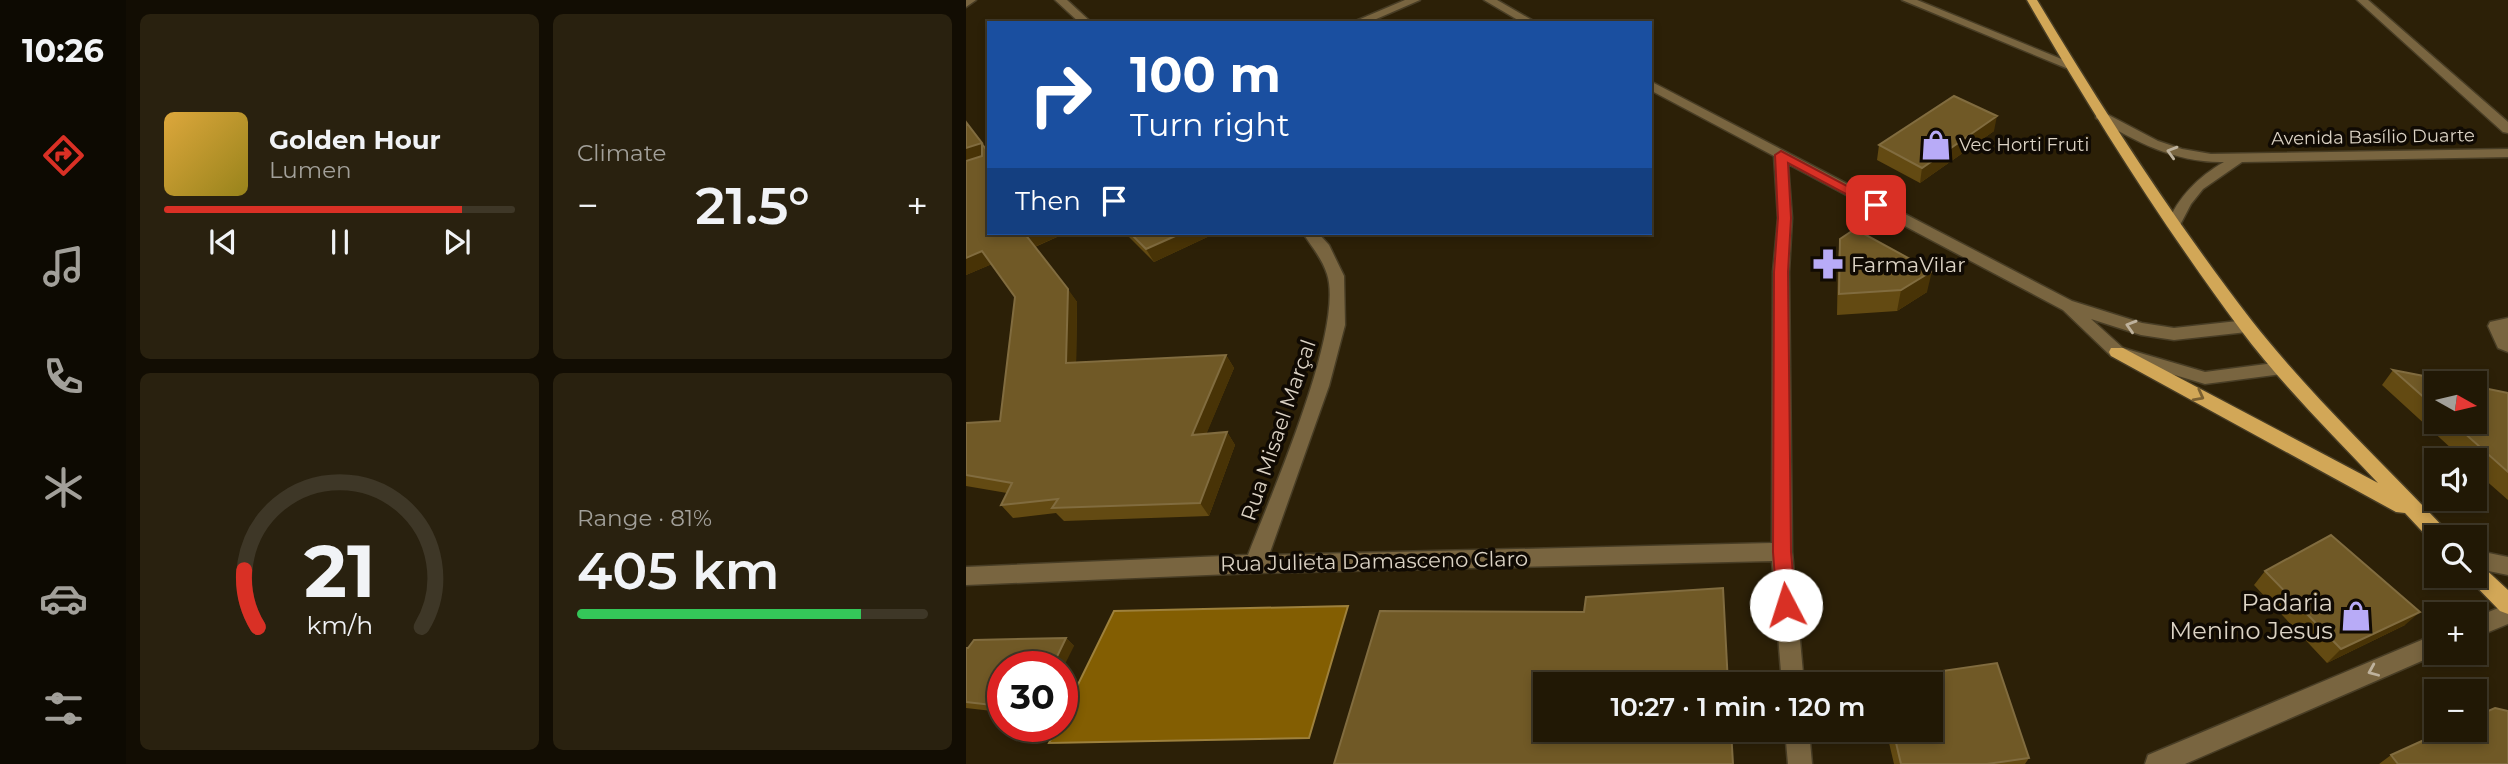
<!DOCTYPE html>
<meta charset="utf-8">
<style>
body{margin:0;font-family:Montserrat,sans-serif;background:#29210f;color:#f1f3f6;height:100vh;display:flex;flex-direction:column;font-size:26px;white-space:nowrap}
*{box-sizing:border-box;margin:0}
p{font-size:23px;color:#a2a09a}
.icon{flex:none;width:38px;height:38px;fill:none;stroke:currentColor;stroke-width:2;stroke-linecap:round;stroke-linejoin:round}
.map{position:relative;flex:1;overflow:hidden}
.sheet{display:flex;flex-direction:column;gap:14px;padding:14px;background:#120d03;width:840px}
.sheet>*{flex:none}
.hud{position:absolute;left:21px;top:21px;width:665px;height:214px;border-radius:0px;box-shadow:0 4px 10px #0003,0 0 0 2px #3e3727;background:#1a4fa0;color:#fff;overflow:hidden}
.needle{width:46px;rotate:98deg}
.fabs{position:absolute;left:1458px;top:371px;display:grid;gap:14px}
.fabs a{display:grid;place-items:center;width:63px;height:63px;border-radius:0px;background:#211805;box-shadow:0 4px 10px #0003,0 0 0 2px #3e3727;font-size:35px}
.speed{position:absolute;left:21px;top:651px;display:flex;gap:14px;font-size:35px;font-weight:700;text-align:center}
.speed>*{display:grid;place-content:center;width:91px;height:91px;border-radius:50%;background:#211805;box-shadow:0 4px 10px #0003,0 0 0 2px #3e3727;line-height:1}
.speed .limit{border:10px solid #d22;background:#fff;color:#111}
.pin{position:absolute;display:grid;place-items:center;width:60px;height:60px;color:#fff;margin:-30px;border-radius:14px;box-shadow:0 4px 10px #0006}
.me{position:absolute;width:77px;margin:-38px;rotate:355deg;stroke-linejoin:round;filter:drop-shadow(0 0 5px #0008)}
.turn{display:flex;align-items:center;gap:24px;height:147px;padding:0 28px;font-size:32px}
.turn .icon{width:91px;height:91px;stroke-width:2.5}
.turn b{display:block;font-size:49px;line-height:60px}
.then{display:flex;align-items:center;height:66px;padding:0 28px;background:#0003;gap:14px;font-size:26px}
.big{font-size:52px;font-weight:600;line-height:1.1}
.sheet .tile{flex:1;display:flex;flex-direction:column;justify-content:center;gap:10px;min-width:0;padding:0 24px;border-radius:10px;background:#29210f}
.sheet .dial{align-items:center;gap:0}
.dial svg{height:182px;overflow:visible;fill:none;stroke:#3e3727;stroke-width:7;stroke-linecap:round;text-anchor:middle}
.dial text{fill:#f1f3f6;stroke:none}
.song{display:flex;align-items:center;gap:21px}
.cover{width:84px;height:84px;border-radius:10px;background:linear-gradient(135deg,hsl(40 70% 55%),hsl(50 70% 35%))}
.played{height:7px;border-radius:4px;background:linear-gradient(90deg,#d93025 85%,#3e3727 85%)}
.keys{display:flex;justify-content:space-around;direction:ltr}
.heat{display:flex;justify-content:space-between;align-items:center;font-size:38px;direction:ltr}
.charge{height:10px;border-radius:5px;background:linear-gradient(90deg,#34c759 81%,#3e3727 0)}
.sheet .tiles{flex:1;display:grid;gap:14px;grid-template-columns:repeat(2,1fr)}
.trip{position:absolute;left:567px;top:672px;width:410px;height:70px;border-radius:0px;background:#211805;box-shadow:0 4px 10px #0003,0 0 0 2px #3e3727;font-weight:600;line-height:70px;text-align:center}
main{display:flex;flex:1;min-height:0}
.dock{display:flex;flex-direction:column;width:126px;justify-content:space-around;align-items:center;background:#0d0a02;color:#a2a09a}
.dock .icon{width:49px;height:49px}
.dock .current{color:#d93025}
.dock b{font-size:32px;color:#f1f3f6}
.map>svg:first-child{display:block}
.water{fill:#835e02;stroke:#9e813c;stroke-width:2}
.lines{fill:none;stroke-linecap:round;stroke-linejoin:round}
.minor-casing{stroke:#483d25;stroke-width:3}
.major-casing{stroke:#483d25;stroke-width:3}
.minor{fill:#796540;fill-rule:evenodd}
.major{fill:#d2a757;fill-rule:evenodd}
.wall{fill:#634a12}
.shaded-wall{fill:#483306}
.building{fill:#705926;stroke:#816c3f;stroke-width:2}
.oneway{stroke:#beb29d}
.oneway2{stroke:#7b6031}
.route{fill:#d93025;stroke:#8d1f18;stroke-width:2}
.labels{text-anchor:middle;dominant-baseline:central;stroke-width:7;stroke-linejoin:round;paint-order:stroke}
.far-street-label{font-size:18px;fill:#dcd3c5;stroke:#100a03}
.far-poi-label{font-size:18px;fill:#dcd3c5;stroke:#100a03;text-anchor:start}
.poi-label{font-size:21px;fill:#dcd3c5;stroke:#100a03;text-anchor:start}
.street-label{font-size:21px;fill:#dcd3c5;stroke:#100a03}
.near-poi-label{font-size:24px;fill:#dcd3c5;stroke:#100a03;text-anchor:end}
</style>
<main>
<nav class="dock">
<b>10:26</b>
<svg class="icon current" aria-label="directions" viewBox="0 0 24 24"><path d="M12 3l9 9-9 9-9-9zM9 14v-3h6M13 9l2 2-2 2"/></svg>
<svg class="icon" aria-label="music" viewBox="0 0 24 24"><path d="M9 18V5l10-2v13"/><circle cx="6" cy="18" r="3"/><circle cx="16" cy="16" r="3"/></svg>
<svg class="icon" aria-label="phone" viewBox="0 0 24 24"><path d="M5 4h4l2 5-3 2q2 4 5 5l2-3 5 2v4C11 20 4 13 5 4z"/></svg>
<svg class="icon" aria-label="climate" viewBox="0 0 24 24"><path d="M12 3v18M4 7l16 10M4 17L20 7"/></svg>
<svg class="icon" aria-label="car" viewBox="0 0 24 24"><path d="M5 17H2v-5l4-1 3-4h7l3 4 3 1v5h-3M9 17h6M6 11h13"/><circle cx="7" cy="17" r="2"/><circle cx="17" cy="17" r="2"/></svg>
<svg class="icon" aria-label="filters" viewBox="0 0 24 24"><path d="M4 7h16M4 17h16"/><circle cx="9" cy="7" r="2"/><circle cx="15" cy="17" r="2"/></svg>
</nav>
<section class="sheet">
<div class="tiles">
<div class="tile">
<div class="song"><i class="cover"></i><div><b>Golden Hour</b><p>Lumen</p></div></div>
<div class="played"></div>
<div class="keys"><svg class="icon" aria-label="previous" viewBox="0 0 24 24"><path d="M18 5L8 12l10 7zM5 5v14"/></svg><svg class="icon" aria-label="pause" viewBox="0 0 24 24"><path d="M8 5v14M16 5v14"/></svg><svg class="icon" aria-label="next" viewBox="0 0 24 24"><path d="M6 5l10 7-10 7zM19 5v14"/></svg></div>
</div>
<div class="tile"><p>Climate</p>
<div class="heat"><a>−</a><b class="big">21.5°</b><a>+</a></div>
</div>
<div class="tile dial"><svg viewBox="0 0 100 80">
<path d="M14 69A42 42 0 1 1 86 69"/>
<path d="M14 69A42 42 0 0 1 8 44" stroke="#d93025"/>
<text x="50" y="56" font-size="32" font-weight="700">21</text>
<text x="50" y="72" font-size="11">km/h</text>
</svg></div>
<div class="tile"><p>Range · 81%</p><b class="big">405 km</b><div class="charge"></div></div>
</div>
</section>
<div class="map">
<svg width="1542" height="764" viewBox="0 0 1542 764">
<rect width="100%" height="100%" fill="#2c2007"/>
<path class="water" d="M 382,606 L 343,738 L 83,743 L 92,726 L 96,726 L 96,717 L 148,611 Z"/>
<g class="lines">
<g class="minor-casing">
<path id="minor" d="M 0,0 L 10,0 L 0,7 Z
M 89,0 L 101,0 L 126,23 L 114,23 Z
M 439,0 L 454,0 L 401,23 L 385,23 Z
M 518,0 L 531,0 L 571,23 L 557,23 Z
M 936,0 L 951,0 L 1110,65 L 1100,68 Z
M 1391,0 L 1402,0 L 1542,122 L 1542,133 L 1537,132 Z
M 684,81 L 1106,301 L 1176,323 L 1208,328 L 1281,320 L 1289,326 L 1281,332 L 1208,340 L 1175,335 L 1125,319 L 1157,348 L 1239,372 L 1316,362 L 1325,368 L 1316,374 L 1239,384 L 1145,356 L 1097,310 L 822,164 L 826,218 L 823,272 L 826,552 L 838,684 L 816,684 L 806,561 L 289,573 L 0,585 L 0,567 L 282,555 C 304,497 379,328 361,274 C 356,258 345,246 337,233 L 352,233 L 363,245 L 378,276 L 379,325 L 363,386 L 303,555 L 806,543 L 807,272 L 812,218 L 808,156 L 684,90 Z
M 1135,111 L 1192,141 L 1216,149 L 1245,154 L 1542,149 L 1542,157 L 1276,162 L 1237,189 L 1225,204 L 1213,227 L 1208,229 L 1201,224 C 1213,196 1232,177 1258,162 C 1210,163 1170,142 1130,118 L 1130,112 Z
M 1542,318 L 1542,352 L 1532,348 L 1522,326 L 1524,322 Z
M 1508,550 L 1542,557 L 1542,575 L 1508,568 Z
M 1542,604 L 1542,624 L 1508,638 L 1508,618 Z
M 1470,634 L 1470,653 L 1474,653 L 1219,764 L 1179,764 L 1182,755 Z
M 819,730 L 843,730 L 846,764 L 822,764 Z"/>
</g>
<g class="major-casing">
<path id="major" d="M 1061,0 L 1071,0 C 1137,110 1208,220 1286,321 C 1345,396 1416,462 1481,531 L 1484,537 L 1470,537 L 1470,544 L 1467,543 L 1439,513 L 1430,512 L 1145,356 L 1143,352 L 1145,348 L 1157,348 L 1412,483 C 1365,433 1315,384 1274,329 C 1196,224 1126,113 1061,0 Z
M 1508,562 L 1515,565 L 1542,590 L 1542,614 L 1534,611 L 1501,577 L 1508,576 Z"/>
</g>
<use href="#minor" class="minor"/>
<use href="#major" class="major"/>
</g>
<path class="wall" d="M 0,122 L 23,153 L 23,233 L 100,233 L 69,247 L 111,302 L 110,362 L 260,355 L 268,368 L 240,434 L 261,432 L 269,445 L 243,516 L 98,521 L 90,513 L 47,518 L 35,505 L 41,493 L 0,486 L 0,423 L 34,421 L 49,297 L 26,264 L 0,275 Z
M 1028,131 L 954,183 L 911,160 L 913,145 Z
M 159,233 L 250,233 L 188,262 Z
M 874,239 L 961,292 L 931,311 L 871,315 L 872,260 Z
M 1427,370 L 1470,383 L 1470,422 L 1508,422 L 1542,393 L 1542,500 L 1508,470 L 1508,460 L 1498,460 L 1416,385 Z
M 1299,571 L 1439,625 L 1361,663 L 1288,585 Z
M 100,638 L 108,646 L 37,667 L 37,709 L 35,712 L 0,708 L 0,648 Z
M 1031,663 L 1063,758 L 1059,764 L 928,764 L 920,730 L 964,730 L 964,684 L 913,684 L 914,680 Z
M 1425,755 L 1542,764 L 1413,764 Z"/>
<path class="shaded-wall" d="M 1031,116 L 1028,131 L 954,183 L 956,168 Z
M 16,143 L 23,154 L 0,164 L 0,148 Z
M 62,233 L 100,233 L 68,247 L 59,234 Z
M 216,233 L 250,233 L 188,262 L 180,249 Z
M 16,251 L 26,264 L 0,275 L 0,258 Z
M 966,271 L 961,292 L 931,311 L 935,290 Z
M 102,289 L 111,302 L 110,376 L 100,363 Z
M 260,355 L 268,368 L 235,447 L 226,435 Z
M 261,432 L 269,445 L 243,516 L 234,503 Z
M 1454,612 L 1439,625 L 1361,663 L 1375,649 Z
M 100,638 L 108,646 L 96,670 L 96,667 L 86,667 Z
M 34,691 L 37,693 L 37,709 L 35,712 L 26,705 Z"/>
<path class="building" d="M 988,96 L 1031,116 L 956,168 L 913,145 Z
M 0,122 L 16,143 L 0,148 Z
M 16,144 L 23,153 L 23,233 L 62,233 L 59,234 L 102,289 L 100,363 L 260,355 L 226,435 L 261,432 L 234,503 L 86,508 L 92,499 L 35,505 L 46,483 L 0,475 L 0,423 L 34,421 L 49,297 L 16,251 L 0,258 L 0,161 L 16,156 Z
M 889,229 L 966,271 L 935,290 L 873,294 L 874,239 Z
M 164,233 L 216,233 L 180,249 Z
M 1427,370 L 1494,383 L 1470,383 L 1470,408 Z
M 1508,386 L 1542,393 L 1542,472 L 1486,422 L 1508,422 Z
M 1365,535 L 1454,612 L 1375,649 L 1299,571 Z
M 757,588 L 762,684 L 579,684 L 579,730 L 765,730 L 767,764 L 368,764 L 414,611 L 618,612 L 620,597 Z
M 100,638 L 86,667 L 37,667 L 37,691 L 34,691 L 26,705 L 0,702 L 0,648 L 2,648 L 8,640 Z
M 1031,663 L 1063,758 L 1021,764 L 935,764 L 927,730 L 964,730 L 964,684 L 915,684 L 914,680 Z
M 1529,708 L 1542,711 L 1542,764 L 1432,764 L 1425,755 L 1480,730 L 1508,730 L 1508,717 Z"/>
<defs><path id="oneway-chevron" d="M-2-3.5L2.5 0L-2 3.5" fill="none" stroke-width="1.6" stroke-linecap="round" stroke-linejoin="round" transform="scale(1.75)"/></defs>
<g class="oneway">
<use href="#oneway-chevron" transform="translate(1206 152) rotate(-164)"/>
<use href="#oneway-chevron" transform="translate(1165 326) rotate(-163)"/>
<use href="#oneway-chevron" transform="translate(1407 671) rotate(157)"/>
</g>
<use class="oneway2" href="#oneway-chevron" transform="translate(1233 396) rotate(28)"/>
<path class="route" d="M 815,151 L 917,205 L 915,208 L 906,208 L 822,163 L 825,218 L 822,272 L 825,552 L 830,605 L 827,611 L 820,613 L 814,611 L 811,605 L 807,552 L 808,272 L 812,218 L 809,155 Z"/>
<defs>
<g id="shop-bare" transform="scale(2.415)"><path d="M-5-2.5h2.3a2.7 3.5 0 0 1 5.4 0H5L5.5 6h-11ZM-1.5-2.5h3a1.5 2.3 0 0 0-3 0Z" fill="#b8abf7" stroke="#100a03" stroke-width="2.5" paint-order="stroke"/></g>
<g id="pharmacy-bare" transform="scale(2.415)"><path d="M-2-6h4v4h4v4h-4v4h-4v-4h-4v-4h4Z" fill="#b8abf7" stroke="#100a03" stroke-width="2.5" paint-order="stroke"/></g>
</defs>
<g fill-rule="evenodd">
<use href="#shop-bare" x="970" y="145"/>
<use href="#pharmacy-bare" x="862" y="264"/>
<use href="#shop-bare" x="1390" y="616"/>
</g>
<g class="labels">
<g class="far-street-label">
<text transform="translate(1407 137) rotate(-1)">Avenida Basílio Duarte</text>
</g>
<g class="far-poi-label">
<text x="993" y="145">Vec Horti Fruti</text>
</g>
<g class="poi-label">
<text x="885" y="264">FarmaVilar</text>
</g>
<g class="street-label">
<text transform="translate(312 430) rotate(-71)">Rua Misael Marçal</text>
<text transform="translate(408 561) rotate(-1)">Rua Julieta Damasceno Claro</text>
</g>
<g class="near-poi-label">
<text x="1367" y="602">Padaria<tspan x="1367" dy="28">Menino Jesus</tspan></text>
</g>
</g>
</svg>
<div class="fabs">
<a><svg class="needle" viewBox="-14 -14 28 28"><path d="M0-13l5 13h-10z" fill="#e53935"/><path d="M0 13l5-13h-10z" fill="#a2a09a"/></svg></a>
<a><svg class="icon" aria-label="sound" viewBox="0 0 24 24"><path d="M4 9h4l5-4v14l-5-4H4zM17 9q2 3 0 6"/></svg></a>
<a><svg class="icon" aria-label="search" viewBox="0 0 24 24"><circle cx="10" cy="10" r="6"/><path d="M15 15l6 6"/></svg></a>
<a>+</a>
<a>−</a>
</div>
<div class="speed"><div class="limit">30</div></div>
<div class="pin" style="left:910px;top:205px;background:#d93025"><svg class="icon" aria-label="arrive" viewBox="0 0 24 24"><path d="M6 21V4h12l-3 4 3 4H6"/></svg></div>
<svg class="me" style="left:820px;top:605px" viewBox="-20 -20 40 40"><circle r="19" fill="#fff"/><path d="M0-13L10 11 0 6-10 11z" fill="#d93025"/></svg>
<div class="trip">10:27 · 1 min · 120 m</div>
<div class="hud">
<div class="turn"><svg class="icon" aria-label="right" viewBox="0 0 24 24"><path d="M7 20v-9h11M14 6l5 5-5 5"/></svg><div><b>100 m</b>Turn right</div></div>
<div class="then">Then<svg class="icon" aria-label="arrive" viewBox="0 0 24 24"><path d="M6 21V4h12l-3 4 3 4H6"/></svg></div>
</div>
</div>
</main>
